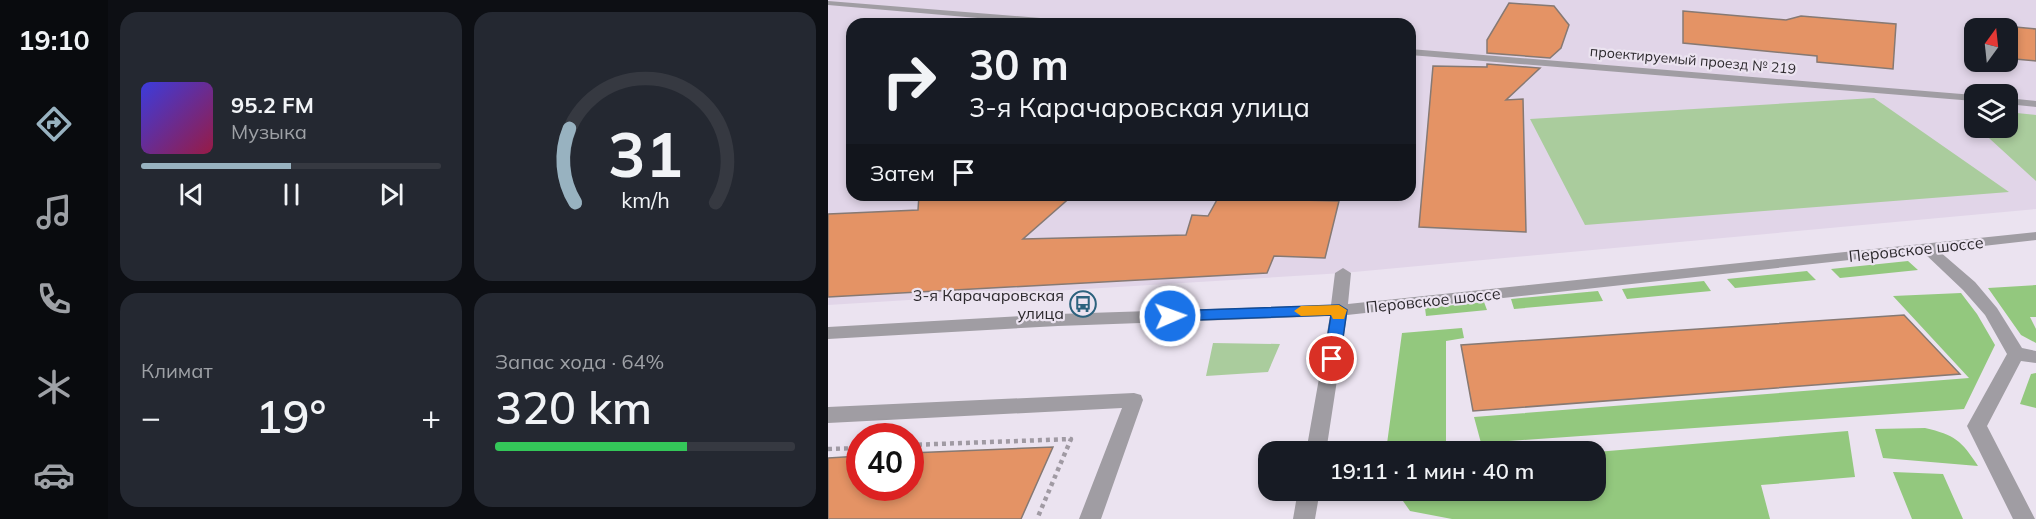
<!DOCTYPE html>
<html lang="ru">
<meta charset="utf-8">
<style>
body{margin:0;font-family:Mulish,sans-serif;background:#242831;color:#f1f3f6;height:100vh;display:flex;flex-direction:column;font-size:22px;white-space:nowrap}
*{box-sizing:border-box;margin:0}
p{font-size:20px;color:#9ea1a6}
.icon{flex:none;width:33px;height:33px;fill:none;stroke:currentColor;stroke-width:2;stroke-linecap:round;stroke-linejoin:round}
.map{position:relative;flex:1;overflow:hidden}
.side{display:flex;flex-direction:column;gap:12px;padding:12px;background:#0d0f14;width:720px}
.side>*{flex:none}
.guide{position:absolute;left:18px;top:18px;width:570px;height:183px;border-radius:18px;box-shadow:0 3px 9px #0003;background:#171b24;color:#f1f3f6;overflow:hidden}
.needle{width:39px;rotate:15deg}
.fabs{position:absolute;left:1136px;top:18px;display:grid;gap:12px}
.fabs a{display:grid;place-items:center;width:54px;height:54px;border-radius:12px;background:#171b24;box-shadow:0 3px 9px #0003;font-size:30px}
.speed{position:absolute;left:18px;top:423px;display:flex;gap:12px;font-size:30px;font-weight:700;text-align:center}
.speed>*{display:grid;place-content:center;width:78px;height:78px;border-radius:50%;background:#171b24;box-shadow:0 3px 9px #0003;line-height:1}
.speed .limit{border:9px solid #d22;background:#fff;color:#111}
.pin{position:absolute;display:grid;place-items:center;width:51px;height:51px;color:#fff;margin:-26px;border:3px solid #fff;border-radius:50%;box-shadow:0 2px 6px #0007}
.me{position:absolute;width:66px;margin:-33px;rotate:88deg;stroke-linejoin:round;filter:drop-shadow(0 0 4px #0008)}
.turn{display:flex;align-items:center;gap:21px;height:126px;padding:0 24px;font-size:27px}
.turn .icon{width:78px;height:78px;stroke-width:2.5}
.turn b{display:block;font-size:42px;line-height:51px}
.then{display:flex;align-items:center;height:57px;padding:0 24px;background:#0003;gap:12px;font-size:22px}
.big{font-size:45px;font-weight:600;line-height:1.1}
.side .card{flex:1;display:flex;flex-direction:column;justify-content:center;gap:9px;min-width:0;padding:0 21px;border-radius:18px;background:#242831}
.side .dial{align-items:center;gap:0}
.dial svg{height:156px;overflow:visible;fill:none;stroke:#363941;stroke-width:7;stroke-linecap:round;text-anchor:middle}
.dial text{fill:#f1f3f6;stroke:none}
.song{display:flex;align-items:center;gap:18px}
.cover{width:72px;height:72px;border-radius:9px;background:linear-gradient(135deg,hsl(240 70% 55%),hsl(340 70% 35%))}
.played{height:6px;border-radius:3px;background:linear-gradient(90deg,#98b2c0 50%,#363941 50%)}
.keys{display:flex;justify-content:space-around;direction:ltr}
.heat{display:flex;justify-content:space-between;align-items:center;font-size:33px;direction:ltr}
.charge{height:9px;border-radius:4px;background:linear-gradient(90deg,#34c759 64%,#363941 0)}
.side .tiles{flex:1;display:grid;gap:12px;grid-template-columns:repeat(2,1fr)}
.trip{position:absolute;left:430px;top:441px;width:348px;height:60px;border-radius:18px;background:#171b24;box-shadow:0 3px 9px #0003;font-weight:600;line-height:60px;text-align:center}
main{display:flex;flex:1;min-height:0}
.tabs{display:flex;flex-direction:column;width:108px;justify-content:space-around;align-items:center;background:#090b0e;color:#9ea1a6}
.tabs .icon{width:42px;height:42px}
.tabs .active{color:#98b2c0}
.tabs b{font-size:27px;color:#f1f3f6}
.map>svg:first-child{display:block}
.built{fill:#e1d5e8;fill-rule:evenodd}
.green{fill:#aacc9d}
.forest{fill:#93c87e}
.building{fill:#e49365;stroke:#867973;stroke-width:1.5}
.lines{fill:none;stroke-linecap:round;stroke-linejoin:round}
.path{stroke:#a09aa3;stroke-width:4.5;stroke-dasharray:4 4;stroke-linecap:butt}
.minor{fill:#a09da3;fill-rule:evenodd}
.route{fill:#1a73e8;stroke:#114b97;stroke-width:1.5}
.slow{fill:#f59e0b}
.labels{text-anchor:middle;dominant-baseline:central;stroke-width:4.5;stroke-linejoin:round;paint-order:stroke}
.far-street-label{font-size:14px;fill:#2c292d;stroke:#ebe3f0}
.street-label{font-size:16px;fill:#2c292d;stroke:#ebe3f0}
.poi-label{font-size:16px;fill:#2c292d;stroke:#ebe3f0;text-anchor:end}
</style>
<main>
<nav class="tabs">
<b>19:10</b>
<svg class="icon active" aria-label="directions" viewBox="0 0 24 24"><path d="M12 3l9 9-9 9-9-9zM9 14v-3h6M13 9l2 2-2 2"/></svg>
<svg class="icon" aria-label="music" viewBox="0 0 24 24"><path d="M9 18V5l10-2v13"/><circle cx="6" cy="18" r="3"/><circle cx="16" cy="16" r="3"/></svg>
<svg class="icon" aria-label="phone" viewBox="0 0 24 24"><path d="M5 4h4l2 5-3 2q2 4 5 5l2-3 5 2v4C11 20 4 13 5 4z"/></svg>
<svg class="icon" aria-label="climate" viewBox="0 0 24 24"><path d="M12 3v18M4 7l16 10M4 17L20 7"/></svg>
<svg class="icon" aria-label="car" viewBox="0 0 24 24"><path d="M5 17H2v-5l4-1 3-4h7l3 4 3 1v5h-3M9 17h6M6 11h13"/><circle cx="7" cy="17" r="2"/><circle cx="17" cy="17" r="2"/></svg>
</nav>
<section class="side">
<div class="tiles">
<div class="card">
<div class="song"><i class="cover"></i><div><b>95.2 FM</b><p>Музыка</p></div></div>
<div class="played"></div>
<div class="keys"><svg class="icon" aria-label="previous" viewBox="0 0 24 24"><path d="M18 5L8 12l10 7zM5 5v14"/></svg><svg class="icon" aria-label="pause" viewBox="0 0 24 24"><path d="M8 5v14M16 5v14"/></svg><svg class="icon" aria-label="next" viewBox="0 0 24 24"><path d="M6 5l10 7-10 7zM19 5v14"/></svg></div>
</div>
<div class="card dial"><svg viewBox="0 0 100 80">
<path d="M14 69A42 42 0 1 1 86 69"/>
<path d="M14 69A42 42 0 0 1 11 31" stroke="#98b2c0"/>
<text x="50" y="56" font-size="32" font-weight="700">31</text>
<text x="50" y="72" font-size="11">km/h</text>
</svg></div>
<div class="card"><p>Климат</p>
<div class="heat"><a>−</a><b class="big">19°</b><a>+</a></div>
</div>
<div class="card"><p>Запас хода · 64%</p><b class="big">320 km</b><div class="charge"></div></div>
</div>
</section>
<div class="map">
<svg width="1208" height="519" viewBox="0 0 1208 519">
<rect width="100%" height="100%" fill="#ebe3f0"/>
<path class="built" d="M 0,0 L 1208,0 L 1208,209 L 515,273 L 0,305 ZM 24,24 L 582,24 L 582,195 L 24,195 ZM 1146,28 L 1179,28 L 1179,62 L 1146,62 ZM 1146,94 L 1179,94 L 1179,128 L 1146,128 Z"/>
<path class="green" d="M 1046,98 L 1181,192 L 757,225 L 702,119 Z
M 1179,112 L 1208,115 L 1208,181 L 1150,128 L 1179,128 Z
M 385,343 L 452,344 L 440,372 L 378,376 Z"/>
<path class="forest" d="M 1080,261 L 1090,270 L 1012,278 L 1003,269 Z
M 979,271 L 988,280 L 907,288 L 899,279 Z
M 876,281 L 883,291 L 799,299 L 794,289 Z
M 1208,285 L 1208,317 L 1202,317 L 1208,329 L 1208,343 L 1193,335 L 1160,288 Z
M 770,291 L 775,301 L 686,309 L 683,299 Z
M 1133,293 L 1149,314 L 1167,345 L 1136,409 L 653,443 L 646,417 L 1141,378 L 1065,296 Z
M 656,302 L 659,310 L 598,316 L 597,308 Z
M 634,328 L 636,338 L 618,341 L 618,451 L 558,451 L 574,333 Z
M 1208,373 L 1208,408 L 1192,404 L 1203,374 Z
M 1097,428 C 1127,435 1133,440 1150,466 L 1055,458 L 1047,429 Z
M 1020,431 L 1027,477 L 933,485 L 942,519 L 624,519 L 582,511 L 568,491 L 768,490 L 768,452 Z
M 1065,472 L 1115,474 L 1135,519 L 1084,519 Z"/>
<path class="building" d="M 681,3 L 726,6 L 741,25 L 733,48 L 722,58 L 659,53 L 659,40 Z
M 855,11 L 958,20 L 973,16 L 1068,24 L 1065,69 L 989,62 L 989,56 L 855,43 Z
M 1155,24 L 1208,29 L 1208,61 L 1187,59 L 1179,50 L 1179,28 L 1159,28 Z
M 659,64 L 712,68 L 678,100 L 695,99 L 698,232 L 591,227 L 605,66 L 659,67 Z
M 91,195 L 245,195 L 195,239 L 358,235 L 364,215 L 380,216 L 390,198 L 511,201 L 497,258 L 446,256 L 439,273 L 0,297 L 0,214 L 90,210 Z
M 1076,315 L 1132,374 L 645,411 L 633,345 Z
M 225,447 L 193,519 L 0,519 L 0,458 L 32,456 L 32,488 L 82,488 L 82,453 Z"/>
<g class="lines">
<path class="path" d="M 82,445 L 243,439 L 209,519
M 0,449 L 32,448"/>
<path class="minor" d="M 0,1 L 249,21 L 253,24 L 219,24 L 0,5 Z
M 582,49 L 1146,95 L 1146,101 L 582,55 Z
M 1179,98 L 1208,101 L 1208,107 L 1179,104 Z
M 1208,232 L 1208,240 L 1111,251 L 1147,282 L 1169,308 L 1194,348 L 1208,351 L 1208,363 L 1193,361 L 1159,426 L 1207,519 L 1185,519 L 1139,426 L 1179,354 L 1157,315 L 1135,290 L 1095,252 L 519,315 L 498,452 L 478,452 L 502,316 L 230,326 L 0,339 L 0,327 L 230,314 L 503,305 L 507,273 L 515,268 L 523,273 L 520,304 Z
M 306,393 L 313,395 L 315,400 L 273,519 L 251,519 L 294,408 L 0,423 L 0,407 Z
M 470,490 L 492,490 L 487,519 L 465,519 Z"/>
</g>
<path class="route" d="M 511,305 L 519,310 L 512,359 L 510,363 L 499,363 L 496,359 L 503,315 L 342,321 L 335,316 L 342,311 Z"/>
<path class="slow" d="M 511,305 L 519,310 L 516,319 L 505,319 L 503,315 L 473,316 L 466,311 L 473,306 Z"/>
<defs>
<g id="bus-ring" transform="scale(1.35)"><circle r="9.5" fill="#ebe3f0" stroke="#2c627d" stroke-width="1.5"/><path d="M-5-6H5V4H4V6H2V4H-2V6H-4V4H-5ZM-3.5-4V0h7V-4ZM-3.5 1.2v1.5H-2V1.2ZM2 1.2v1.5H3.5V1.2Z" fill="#2c627d"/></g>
</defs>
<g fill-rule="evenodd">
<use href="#bus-ring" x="255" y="304"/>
</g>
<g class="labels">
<g class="far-street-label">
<text transform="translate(865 60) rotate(5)">проектируемый проезд № 219</text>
</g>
<g class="street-label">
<text transform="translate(1088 249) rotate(-6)">Перовское шоссе</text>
<text transform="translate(605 300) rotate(-6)">Перовское шоссе</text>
</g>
<g class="poi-label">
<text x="236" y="295">3-я Карачаровская<tspan x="236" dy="18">улица</tspan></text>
</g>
</g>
</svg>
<div class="fabs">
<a><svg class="needle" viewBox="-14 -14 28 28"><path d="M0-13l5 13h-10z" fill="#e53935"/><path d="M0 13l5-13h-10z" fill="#9ea1a6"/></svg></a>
<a><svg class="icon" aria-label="layers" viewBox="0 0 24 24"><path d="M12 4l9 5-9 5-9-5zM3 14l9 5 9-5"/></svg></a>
</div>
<div class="speed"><div class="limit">40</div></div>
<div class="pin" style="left:504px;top:359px;background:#d93025"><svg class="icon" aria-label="arrive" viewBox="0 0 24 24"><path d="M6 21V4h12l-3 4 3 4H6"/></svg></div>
<svg class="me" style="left:342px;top:316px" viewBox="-20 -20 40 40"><circle r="17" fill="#1a73e8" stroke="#fff" stroke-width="3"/><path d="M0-11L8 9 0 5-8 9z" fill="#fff"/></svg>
<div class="trip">19:11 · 1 мин · 40 m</div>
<div class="guide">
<div class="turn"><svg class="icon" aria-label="right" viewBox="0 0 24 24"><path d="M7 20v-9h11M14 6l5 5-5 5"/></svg><div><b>30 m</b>3-я Карачаровская улица</div></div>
<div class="then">Затем<svg class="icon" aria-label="arrive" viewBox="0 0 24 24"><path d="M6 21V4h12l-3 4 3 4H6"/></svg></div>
</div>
</div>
</main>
